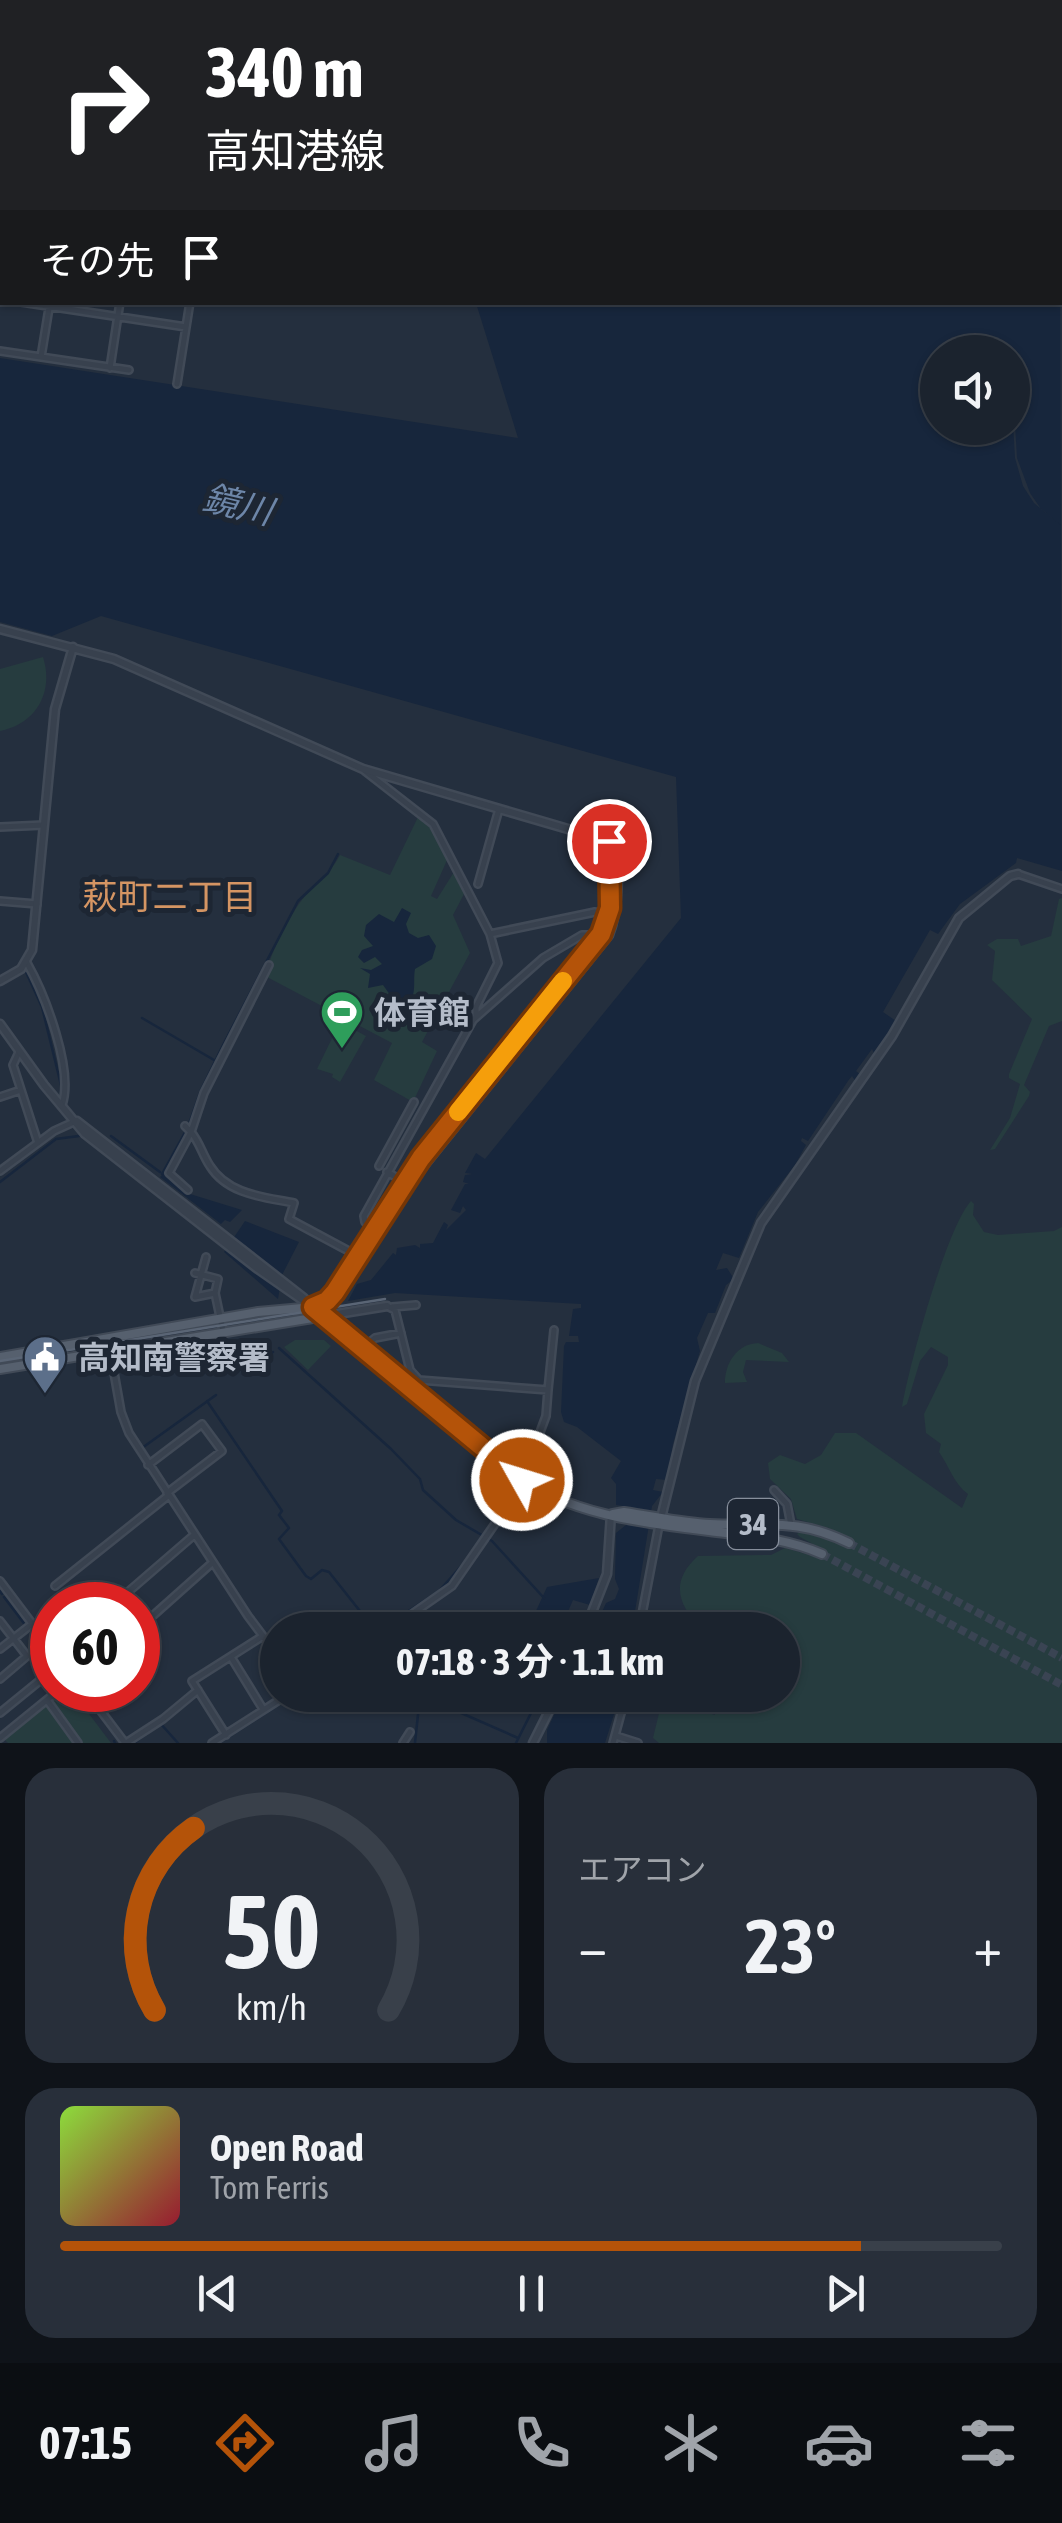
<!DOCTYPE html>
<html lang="ja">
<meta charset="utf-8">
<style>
body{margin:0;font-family:"Asap Condensed","Noto Sans JP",sans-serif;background:#282f3a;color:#f1f3f6;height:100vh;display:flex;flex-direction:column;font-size:38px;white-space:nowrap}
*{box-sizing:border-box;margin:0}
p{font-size:32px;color:#a0a4aa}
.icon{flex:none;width:55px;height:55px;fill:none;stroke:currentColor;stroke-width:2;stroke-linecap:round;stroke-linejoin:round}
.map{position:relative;height:1743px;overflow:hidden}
.panel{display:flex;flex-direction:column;gap:25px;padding:25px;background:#0f1319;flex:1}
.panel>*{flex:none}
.hud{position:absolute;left:0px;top:0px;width:1062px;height:305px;box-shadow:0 2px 8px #0004,0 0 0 2px #39404a;background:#202124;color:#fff;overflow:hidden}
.controls{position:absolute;left:920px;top:335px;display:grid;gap:20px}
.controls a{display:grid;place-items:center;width:110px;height:110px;border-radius:50%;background:#1b232e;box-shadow:0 2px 8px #0004,0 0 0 2px #39404a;font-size:50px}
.speed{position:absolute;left:30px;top:1582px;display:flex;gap:20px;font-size:50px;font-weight:700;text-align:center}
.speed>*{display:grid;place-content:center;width:130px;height:130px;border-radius:50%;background:#1b232e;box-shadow:0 2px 8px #0004,0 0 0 2px #39404a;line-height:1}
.speed .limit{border:15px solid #d22;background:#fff;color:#111}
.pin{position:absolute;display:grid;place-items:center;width:85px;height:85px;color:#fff;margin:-42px;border:5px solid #fff;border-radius:50%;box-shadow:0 2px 10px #0007}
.me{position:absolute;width:110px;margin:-55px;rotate:309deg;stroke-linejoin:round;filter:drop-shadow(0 0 8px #0008)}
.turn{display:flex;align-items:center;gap:35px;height:210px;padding:0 40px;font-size:45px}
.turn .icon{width:130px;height:130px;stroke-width:2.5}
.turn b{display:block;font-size:70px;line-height:85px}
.then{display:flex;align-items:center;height:95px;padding:0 40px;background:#0003;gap:20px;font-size:38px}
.big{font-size:75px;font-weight:700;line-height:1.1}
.panel .tile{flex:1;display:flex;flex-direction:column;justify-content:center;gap:15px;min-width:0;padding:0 35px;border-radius:30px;background:#282f3a}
.panel .dial{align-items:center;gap:0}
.dial svg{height:260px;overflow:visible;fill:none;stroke:#39404a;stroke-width:7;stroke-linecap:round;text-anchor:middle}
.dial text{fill:#f1f3f6;stroke:none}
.song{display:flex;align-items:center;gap:30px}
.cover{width:120px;height:120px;border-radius:15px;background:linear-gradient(135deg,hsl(90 70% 55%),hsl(350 70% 35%))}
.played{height:10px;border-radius:5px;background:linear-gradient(90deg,#b45309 85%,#39404a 85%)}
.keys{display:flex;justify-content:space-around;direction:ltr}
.heat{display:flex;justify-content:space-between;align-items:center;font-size:55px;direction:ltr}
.panel .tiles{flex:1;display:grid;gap:25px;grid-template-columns:1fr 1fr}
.tile:last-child{grid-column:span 2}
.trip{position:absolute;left:260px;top:1612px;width:540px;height:100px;border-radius:50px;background:#1b232e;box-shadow:0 2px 8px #0004,0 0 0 2px #39404a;font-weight:700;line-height:100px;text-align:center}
.tabs{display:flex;height:160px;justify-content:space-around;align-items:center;background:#0b0e12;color:#a0a4aa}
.tabs .icon{width:70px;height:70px}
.tabs .active{color:#b45309}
.tabs b{font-size:45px;color:#f1f3f6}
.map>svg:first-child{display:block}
.green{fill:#263c3f}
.water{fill:#17263c;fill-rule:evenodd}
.pier{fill:#242f3e}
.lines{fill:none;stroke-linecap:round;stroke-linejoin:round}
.stream{stroke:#17263c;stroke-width:2.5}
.primary-tunnel{stroke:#3a4453;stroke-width:8;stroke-dasharray:8 4;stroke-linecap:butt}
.minor-casing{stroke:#414a57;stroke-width:10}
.tertiary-casing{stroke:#414a57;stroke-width:11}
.secondary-casing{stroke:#414a57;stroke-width:11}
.primary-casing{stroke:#414a57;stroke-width:12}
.minor{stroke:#38414e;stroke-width:5}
.tertiary{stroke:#38414e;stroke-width:6}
.secondary{stroke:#465061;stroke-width:6}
.primary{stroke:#56606e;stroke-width:8}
.tram{stroke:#5a6575;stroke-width:2.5}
.route-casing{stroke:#753606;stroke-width:25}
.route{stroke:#b45309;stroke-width:18}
.slow{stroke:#f59e0b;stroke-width:18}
.labels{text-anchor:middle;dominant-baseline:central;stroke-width:10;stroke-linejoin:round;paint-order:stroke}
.shield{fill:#1d2633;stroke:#878f9c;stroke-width:2.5}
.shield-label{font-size:30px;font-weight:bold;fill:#b4bcc9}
.poi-label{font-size:32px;font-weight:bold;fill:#b4bcc9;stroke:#1d2633;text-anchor:start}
.water-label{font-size:35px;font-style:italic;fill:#6d86a8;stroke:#1d2633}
.neighbourhood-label{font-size:35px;fill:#d59563;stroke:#1d2633}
</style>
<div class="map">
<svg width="1062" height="1743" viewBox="0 0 1062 1743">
<rect width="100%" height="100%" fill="#242f3e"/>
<path class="green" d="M 43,657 C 54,691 37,724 0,731 L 0,669 Z
M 418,817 L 431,828 L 448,858 L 431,896 L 437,899 L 454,872 L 464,894 L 453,915 L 470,953 L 422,1042 L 437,1051 L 413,1102 L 374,1080 L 392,1043 L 265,976 C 272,950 287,919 304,897 C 318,880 328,877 340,855 L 390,875 Z
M 1062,898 L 1062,1021 L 1049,1026 L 1024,1085 L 1030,1092 L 1029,1096 L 995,1149 L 990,1150 L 1010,1118 L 1020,1084 L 1009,1078 L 1009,1074 L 1032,1019 L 992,980 L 995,951 L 987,945 L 997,939 L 1018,939 L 1021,946 L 1051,936 L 1059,899 Z
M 340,1022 L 366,1036 L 340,1082 L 332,1077 L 333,1074 L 317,1069 Z
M 971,1201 L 974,1204 L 973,1215 L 984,1232 L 998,1235 L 1054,1231 L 1062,1227 L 1062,1743 L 659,1743 L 653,1738 L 661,1705 L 670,1702 L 715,1715 L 702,1695 L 782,1695 L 782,1630 L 703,1630 C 678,1606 669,1582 698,1556 L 771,1555 L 785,1548 L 820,1558 L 824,1550 L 800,1537 L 797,1534 L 802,1530 L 847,1545 L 851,1540 L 829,1528 L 797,1519 L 791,1499 L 770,1479 L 768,1463 L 780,1455 L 805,1464 L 821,1455 L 835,1433 L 856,1433 L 962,1508 L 968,1494 C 954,1484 949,1466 939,1452 L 941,1444 L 926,1433 L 924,1414 L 948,1365 L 948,1357 L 931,1347 L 920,1361 L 907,1404 L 902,1407 C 909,1366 946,1229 971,1201 Z
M 295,1340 L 324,1340 L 331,1346 L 308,1370 L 284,1347 Z
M 758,1343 L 782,1353 L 789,1362 L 746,1360 L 743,1372 L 747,1382 L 725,1383 C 725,1363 737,1344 758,1343 Z
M 64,1690 L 71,1690 L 111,1743 L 8,1743 L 4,1739 Z"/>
<path class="water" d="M 0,0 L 566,0 L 2,2 L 2,176 Z
M 1060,253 L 1062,871 L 1017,858 L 1016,863 L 960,904 L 938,934 L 930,930 L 883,1012 L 896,1021 L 875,1055 L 872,1049 L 856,1071 L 861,1075 L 856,1082 L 852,1076 L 848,1081 L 808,1141 L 802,1138 L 801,1141 L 806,1145 L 795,1165 L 758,1212 L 739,1258 L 723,1253 L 716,1270 L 727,1268 L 734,1279 L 726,1285 L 715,1313 L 708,1313 L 697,1338 L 700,1351 L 673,1444 L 667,1480 L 656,1479 L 653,1490 L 663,1492 L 652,1506 L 632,1630 L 594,1630 L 606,1603 L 615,1599 L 619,1589 L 615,1579 L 616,1533 L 626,1525 L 629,1507 L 616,1505 L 616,1484 L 611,1478 L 621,1461 L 577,1427 L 564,1422 L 561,1412 L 564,1346 L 566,1342 L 579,1342 L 578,1336 L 569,1336 L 573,1309 L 581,1308 L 581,1304 L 395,1293 L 348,1301 L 357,1284 L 371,1280 L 393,1253 L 396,1255 L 397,1248 L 415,1245 L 420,1248 L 420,1244 L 433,1243 L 444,1222 L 448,1225 L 446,1230 L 466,1210 L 463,1206 L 460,1213 L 451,1210 L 465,1184 L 469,1184 L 463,1182 L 465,1175 L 473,1174 L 465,1173 L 476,1153 L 485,1159 L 681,918 L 676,777 L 101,616 L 52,636 L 0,622 L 0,358 L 518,438 L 476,303 L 1060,302 ZM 938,352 L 1012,352 L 1012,428 L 938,428 Z
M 402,908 L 411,913 L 406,924 L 409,933 L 418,938 L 429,935 L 436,946 L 432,959 L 415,969 C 412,984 421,1009 393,999 L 383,985 L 368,988 L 370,974 L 360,968 L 371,970 L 382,964 L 375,957 L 364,963 L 358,957 L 362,950 L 373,946 L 364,936 L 366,925 L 379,914 L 394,922 Z
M 165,1172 L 190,1194 L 242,1210 L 230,1222 L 225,1220 L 221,1224 L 160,1177 Z
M 245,1221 L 299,1242 L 282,1275 L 278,1299 L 224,1252 Z
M 599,1578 L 590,1605 L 573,1600 L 566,1616 L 582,1624 L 579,1630 L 561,1630 L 536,1611 L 547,1587 Z
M 620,1695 L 605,1743 L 547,1743 L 547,1730 L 563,1696 Z"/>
<path class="pier" d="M 1021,350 L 1015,424 L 1017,458 L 1030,493 L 1041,509 L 1062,526 L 1034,503 L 1023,486 L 1015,458 L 1013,424 Z"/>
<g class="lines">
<path class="stream" d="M 26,972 L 42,1007 L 62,1089
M 142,1018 L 214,1060
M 111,1136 L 160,1172
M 162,1174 L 188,1127 L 201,1090 L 222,1047 L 298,901 L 328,873 L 338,854
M 0,1182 L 56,1139 L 79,1136
M 279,1348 L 391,1449 L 420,1479 L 423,1490 L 456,1520 L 492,1541 L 544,1598
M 243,1374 L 273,1352
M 207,1401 L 282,1511 L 279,1515 L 289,1528 L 279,1539 L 306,1576 L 311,1579 L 322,1570 L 329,1572 L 375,1630
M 142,1448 L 216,1395
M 0,1591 L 2,1594
M 4,1597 L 26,1626
M 29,1630 L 52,1660
M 380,1630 L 439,1591 L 471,1555
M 75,1690 L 89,1708
M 412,1695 L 419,1705 L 415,1743
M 420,1695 L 518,1738
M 114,1741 L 115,1743
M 134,1743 L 160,1723 L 178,1743
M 219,1743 L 294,1695
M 516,1743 L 540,1695"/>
<path class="primary-tunnel" d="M 849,1543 L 1062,1658
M 822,1554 L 1062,1685"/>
<g class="minor-casing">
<path id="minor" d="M 773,0 L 773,2
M 0,199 L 2,200
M 0,299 L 2,300
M 21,302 L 186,327
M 0,351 L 129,370
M 41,357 L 50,302
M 110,368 L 120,302
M 177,384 L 190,302
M 365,771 L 433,824 L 490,934 L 595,912 L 610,917
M 0,827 L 44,825
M 1018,874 L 1062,889
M 478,884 L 499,809
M 0,901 L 37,904
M 27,963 C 45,995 74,1070 62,1105
M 269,965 L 204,1093 L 191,1132 C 200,1143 202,1154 210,1166 C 228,1195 265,1197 294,1203 L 289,1219 L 358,1256
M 476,1016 L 476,1007 L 498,963 L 490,934
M 19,1052 L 13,1065 L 38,1143
M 0,1097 L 21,1090
M 185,1126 L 191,1132 L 169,1173 L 188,1190
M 379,1166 L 414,1102
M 0,1171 L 54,1131 L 76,1121
M 387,1172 L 408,1184
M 374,1229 L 365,1222 L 364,1216 L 473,1020 L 543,958 L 582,935 L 609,935
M 206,1257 L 195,1297 L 215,1293
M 195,1273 L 218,1279 L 215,1293 L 223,1331
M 387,1306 L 395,1310 L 410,1370 L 419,1380 L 548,1390 L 546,1416 L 519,1489 L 452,1586 L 389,1630
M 392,1307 L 416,1305
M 108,1339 L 121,1412 L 129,1433 L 248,1616 L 278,1656
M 364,1347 L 375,1338 L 401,1333
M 548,1390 L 554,1330
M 148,1465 L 202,1424 L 222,1451 L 167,1493
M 774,1490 L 787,1504 L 791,1525
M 0,1581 L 52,1650
M 55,1586 L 169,1495
M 113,1605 L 194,1535
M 0,1621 L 27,1656 L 0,1679
M 138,1629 L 212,1563
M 639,1630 L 659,1525
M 0,1649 L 32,1624
M 231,1657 L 263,1709
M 85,1690 L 125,1743
M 47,1700 L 78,1743
M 0,1713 L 43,1678 L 54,1694
M 226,1735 L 192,1681 L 263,1636
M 616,1736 L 638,1743
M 0,1738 L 59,1690
M 126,1743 L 163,1719 L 198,1690
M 212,1743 L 287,1695
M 403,1743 L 410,1732
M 613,1743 L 626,1695"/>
</g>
<g class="tertiary-casing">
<path id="tertiary" d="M 0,1 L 1,0
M 0,629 L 114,659 L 363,769 L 609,841
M 0,981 L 21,969 L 32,950 L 55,709 L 73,647
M 0,1024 L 44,1085 L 85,1134 L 255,1267 L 311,1306
M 77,1121 L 304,1298
M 325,1316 L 387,1306
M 660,1522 L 695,1381 L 761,1223 L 892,1036 L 959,918 L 1010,876 L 1018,874
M 585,1630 L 607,1574 L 611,1514
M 533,1743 L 557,1695"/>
</g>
<g class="secondary-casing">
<path id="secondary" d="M 313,1307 L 327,1301 L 335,1292 L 421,1158 L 601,934 L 610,908 L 609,842
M 325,1316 L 419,1172 L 609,935 C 617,915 624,857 609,841"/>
</g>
<g class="primary-casing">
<path id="primary" d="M 576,2 L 578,0
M 0,235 L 2,235
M 0,241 L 2,241
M 0,1357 L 258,1312 L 313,1307 L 511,1473 C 568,1514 641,1523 709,1531 C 749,1536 785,1538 822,1554
M 0,1369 L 325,1316
M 613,1514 L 624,1512 C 653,1516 682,1523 710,1524 C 766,1527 796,1517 849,1543"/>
</g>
<use href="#minor" class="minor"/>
<use href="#tertiary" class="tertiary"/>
<use href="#secondary" class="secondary"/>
<use href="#primary" class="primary"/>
<path class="tram" d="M 0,1361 L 385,1299"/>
</g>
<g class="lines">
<g class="route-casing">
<path id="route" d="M 522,1480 L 313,1307 L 327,1301 L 335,1292 L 421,1158 L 601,934 L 610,908 L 609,841"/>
</g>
<use href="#route" class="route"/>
<path class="slow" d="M 458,1112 L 563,981"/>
</g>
<defs>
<g id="stadium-pin" transform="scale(2.25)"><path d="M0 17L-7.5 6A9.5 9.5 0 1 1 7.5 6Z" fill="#2e9e5b" stroke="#1d2633"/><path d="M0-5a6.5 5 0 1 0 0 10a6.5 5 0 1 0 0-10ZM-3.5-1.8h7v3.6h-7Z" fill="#fff"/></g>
<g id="civic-pin" transform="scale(2.25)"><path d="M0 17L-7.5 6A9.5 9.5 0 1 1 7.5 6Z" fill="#5c6f8a" stroke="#1d2633"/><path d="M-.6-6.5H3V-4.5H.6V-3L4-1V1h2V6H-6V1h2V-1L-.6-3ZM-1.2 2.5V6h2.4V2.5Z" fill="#fff"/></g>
</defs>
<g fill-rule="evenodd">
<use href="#stadium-pin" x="342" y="1012"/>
<use href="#civic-pin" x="45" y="1357"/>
</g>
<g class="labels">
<rect class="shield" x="728" y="1499" width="50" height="50" rx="8"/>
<g class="shield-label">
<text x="753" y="1524">34</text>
</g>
<g class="poi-label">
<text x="374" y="1012">体育館</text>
<text x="78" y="1357">高知南警察署</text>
</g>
<g class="water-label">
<text transform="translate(238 504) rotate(13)">鏡川</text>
</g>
<g class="neighbourhood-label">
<text x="170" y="896">萩町二丁目</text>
</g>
</g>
</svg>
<div class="controls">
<a><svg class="icon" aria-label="sound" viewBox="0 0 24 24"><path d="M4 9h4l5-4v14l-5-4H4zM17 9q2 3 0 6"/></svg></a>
</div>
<div class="speed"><div class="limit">60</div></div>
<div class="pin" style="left:609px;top:841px;background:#d93025"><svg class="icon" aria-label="arrive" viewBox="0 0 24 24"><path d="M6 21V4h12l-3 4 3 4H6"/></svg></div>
<svg class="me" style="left:522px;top:1480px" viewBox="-20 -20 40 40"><circle r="17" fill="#b45309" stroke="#fff" stroke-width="3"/><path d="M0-11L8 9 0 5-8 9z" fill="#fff"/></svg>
<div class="trip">07:18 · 3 分 · 1.1 km</div>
<div class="hud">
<div class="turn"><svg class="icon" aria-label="right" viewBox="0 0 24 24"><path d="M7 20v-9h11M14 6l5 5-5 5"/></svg><div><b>340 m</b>高知港線</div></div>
<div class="then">その先<svg class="icon" aria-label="arrive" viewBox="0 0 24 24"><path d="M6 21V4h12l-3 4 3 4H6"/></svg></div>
</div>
</div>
<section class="panel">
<div class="tiles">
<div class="tile dial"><svg viewBox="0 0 100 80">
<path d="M14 69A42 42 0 1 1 86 69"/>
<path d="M14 69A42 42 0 0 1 26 13" stroke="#b45309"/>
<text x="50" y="56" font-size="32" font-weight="700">50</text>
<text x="50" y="72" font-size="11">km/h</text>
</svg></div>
<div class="tile"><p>エアコン</p>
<div class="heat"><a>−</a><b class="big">23°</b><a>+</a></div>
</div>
<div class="tile">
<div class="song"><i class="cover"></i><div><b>Open Road</b><p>Tom Ferris</p></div></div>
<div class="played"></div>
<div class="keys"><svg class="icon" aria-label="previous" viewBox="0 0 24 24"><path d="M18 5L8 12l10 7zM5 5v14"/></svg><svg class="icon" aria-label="pause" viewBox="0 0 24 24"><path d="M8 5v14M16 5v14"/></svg><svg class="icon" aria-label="next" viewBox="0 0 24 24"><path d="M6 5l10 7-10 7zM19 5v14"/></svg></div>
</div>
</div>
</section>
<nav class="tabs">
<b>07:15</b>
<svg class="icon active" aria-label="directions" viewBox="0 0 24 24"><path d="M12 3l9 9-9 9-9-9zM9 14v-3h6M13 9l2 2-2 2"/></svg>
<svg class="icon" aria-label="music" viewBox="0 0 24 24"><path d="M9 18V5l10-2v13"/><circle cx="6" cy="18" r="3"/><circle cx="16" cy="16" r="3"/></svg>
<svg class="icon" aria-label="phone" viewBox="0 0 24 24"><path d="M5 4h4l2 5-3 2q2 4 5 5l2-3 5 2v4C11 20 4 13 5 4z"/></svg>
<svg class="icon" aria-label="climate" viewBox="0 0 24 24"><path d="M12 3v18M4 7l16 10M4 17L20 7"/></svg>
<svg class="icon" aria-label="car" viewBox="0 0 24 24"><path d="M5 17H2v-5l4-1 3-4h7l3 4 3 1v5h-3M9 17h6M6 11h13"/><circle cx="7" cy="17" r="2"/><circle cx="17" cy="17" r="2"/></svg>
<svg class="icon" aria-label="filters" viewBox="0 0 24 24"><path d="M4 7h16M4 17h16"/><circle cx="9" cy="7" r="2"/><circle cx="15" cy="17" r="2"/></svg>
</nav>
